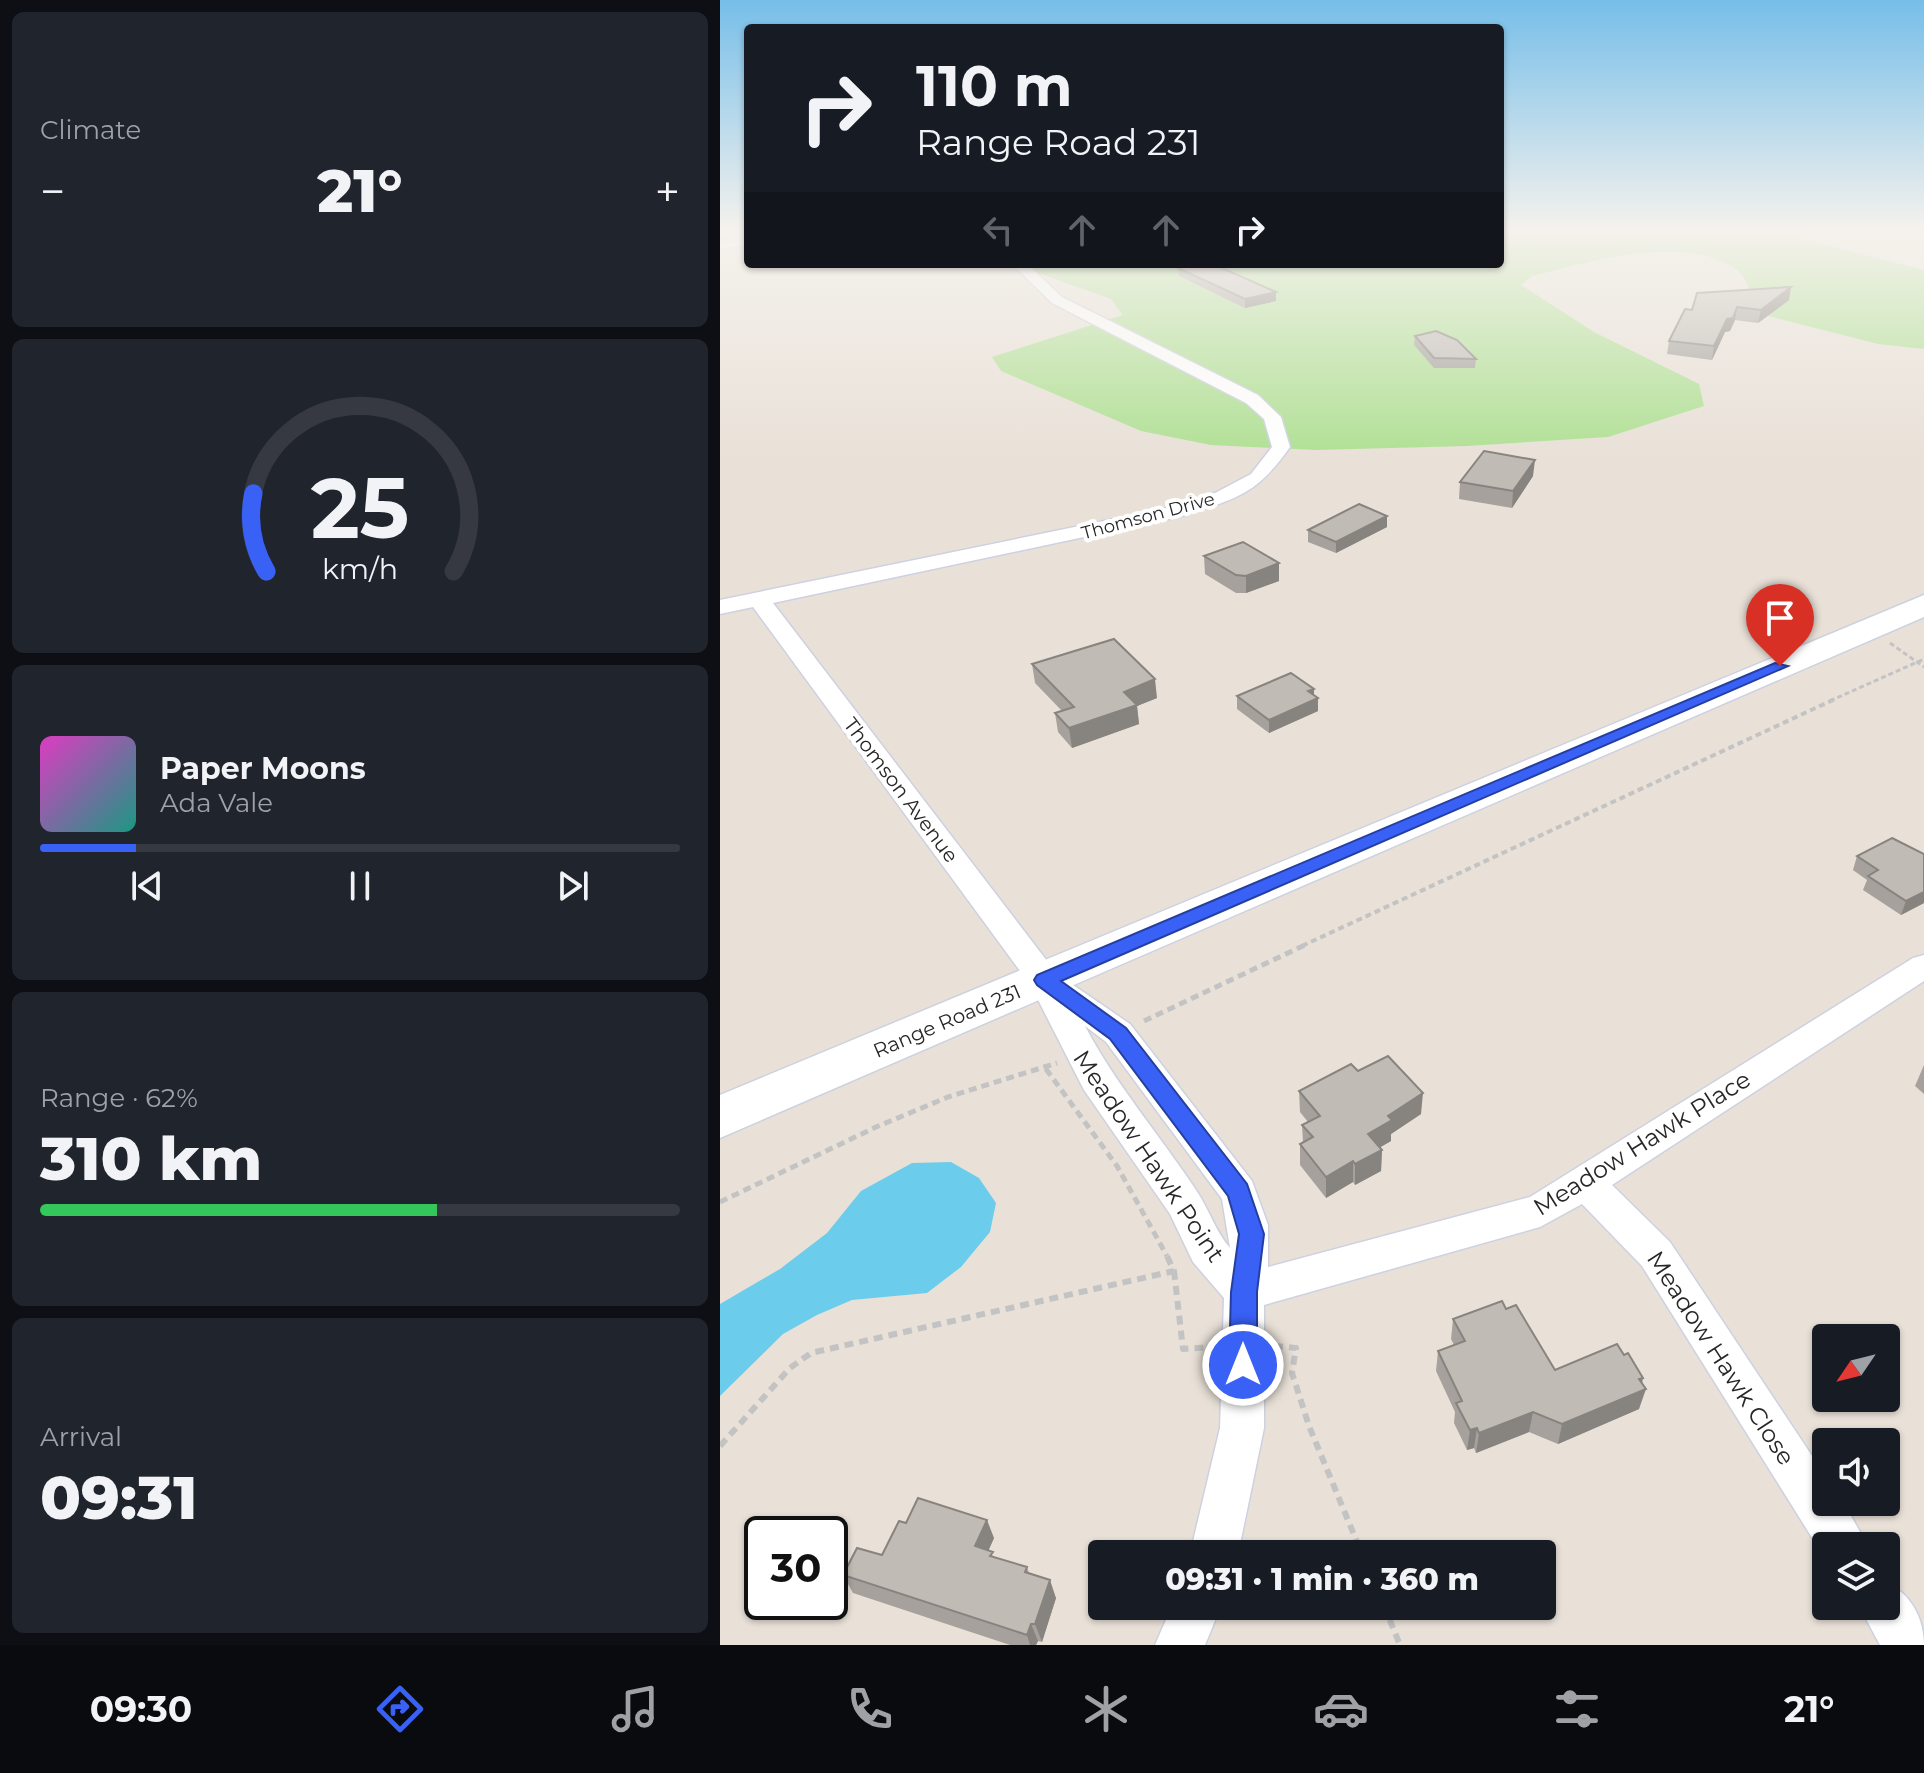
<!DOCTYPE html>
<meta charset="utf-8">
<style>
body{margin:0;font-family:Montserrat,sans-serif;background:#20242c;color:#f1f3f6;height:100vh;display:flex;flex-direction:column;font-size:30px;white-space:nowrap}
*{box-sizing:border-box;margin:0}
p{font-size:26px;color:#9ea1a6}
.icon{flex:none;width:44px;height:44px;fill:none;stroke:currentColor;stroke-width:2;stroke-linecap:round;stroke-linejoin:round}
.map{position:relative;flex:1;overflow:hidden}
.panel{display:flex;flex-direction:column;gap:12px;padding:12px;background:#0d0f14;width:720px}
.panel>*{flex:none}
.guide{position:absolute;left:24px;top:24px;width:760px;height:244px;border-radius:8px;box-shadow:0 2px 6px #0004;background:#171b24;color:#f1f3f6;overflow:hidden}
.needle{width:52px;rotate:235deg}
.fabs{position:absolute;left:1092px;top:1324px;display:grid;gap:16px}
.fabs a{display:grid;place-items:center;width:88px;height:88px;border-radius:8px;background:#171b24;box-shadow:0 2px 6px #0004;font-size:40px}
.speed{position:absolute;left:24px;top:1516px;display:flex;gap:16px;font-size:40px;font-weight:700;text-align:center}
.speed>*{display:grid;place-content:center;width:104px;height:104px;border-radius:50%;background:#171b24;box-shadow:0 2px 6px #0004;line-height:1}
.speed .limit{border:4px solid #111;border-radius:12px;background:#fff;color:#111}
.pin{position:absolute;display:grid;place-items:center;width:68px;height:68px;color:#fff;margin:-82px -34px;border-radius:50% 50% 50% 0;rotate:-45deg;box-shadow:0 0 8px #0007}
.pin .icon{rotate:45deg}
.me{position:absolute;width:88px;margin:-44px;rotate:0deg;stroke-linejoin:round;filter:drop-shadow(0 0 6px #0008)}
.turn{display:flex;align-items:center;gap:28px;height:168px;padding:0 40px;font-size:36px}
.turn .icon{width:104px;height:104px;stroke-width:2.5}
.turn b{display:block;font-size:56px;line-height:68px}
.lanes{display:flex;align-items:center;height:76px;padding:0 40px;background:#0003;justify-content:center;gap:40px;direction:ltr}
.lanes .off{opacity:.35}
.big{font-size:60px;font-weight:800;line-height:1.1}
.panel .widget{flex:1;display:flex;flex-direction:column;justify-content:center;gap:12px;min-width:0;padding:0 28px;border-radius:12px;background:#20242c}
.panel .dial{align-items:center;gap:0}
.dial svg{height:208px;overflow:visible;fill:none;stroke:#363941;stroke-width:7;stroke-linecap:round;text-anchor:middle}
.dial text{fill:#f1f3f6;stroke:none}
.song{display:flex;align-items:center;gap:24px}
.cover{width:96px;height:96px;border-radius:12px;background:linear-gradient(135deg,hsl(310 70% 55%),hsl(170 70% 35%))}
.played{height:8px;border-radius:4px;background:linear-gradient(90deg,#3961f6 15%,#363941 15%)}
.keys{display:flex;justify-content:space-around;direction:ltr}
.heat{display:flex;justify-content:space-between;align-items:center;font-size:44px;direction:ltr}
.charge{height:12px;border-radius:6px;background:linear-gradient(90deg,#34c759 62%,#363941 0)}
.trip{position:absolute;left:368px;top:1540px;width:468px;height:80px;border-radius:8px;background:#171b24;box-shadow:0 2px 6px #0004;font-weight:800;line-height:80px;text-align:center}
.tabs{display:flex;height:128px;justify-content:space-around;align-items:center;background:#090b0e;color:#9ea1a6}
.tabs .icon{width:56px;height:56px}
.tabs .active{color:#3961f6}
.tabs b{font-size:36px;color:#f1f3f6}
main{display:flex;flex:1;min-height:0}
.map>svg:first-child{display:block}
.green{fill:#b0e094}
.water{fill:#6bcdeb}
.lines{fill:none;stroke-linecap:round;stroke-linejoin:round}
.street-casing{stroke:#cdd1e0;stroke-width:3}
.secondary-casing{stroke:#cdd1e0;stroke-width:3}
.path-far3{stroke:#c3c3c3;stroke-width:3;stroke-dasharray:5 3;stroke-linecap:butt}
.path-far2{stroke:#c3c3c3;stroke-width:4;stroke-dasharray:6 4;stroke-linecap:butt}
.path-far1{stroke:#c3c3c3;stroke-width:5;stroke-dasharray:8 5;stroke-linecap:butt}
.path{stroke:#c3c3c3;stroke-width:6;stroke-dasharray:9 6;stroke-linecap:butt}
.street{fill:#fff;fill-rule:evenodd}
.secondary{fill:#fff;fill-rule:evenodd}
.wall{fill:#a6a19c}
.shaded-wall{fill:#87837f}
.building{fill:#c1bbb5;stroke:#87837f;stroke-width:2}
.route{fill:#3961f6;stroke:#253fa0;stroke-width:2}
.labels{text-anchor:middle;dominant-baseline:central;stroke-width:8;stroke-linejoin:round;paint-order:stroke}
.far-street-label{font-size:18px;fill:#272727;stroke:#fff}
.street-label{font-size:20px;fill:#272727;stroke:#fff}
.near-street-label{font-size:24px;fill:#272727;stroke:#fff}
</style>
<main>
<section class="panel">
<div class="widget"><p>Climate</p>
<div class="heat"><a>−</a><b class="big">21°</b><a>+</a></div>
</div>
<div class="widget dial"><svg viewBox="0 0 100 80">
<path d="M14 69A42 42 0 1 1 86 69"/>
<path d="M14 69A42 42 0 0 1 9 39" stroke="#3961f6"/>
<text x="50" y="56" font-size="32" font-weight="700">25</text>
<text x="50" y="72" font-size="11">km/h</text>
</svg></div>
<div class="widget">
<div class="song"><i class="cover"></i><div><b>Paper Moons</b><p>Ada Vale</p></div></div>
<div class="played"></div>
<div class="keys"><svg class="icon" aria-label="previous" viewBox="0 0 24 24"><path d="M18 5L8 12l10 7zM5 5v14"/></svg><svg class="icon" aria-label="pause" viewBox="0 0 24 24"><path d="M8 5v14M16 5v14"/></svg><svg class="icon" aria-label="next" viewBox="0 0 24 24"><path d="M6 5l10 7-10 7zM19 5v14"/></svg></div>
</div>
<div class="widget"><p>Range · 62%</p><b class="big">310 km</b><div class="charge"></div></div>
<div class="widget"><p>Arrival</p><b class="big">09:31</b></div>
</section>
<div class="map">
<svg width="1204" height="1645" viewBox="0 0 1204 1645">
<rect width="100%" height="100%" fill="#e9e1d8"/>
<path class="green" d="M 780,229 L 887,232 L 1043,229 L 1204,270 L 1204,349 L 1158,344 L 1040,314 C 1034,301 1028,278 1017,270 C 965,232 869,262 812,276 L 801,285 L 874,332 L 979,384 L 984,406 L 888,437 L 747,446 L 596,450 L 491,445 L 421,431 L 281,371 L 272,357 L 403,315 L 391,299 L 293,264 L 780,264 Z"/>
<path class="water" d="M 231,1162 L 259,1178 L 276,1203 L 270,1232 L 241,1267 L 207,1293 L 132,1300 L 97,1315 L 63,1334 L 0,1396 L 0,1304 L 60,1269 L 107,1233 L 141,1191 L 192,1163 Z"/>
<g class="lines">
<g class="street-casing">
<path id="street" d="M 28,237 L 28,245 L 0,249 L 0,241 Z
M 292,264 L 307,264 L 342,297 L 538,395 L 561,417 L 570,447 C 535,497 514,499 458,517 L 53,603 L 337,974 L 410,1024 L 532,1181 L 548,1225 L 548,1267 L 810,1197 L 1193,958 L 1204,955 L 1204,981 L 892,1185 L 950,1242 L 1106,1477 L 1106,1502 L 1123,1502 L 1148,1546 L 1106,1546 L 1106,1560 L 922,1266 L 862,1204 L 820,1227 L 544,1305 L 544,1428 L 518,1554 L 470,1554 L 500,1428 L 504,1298 L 473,1262 L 450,1214 L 364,1090 L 311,986 L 33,607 L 0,614 L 0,600 L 447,508 L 495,493 L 531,474 L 552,447 L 544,419 L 526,403 L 332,303 ZM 365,1026 L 386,1042 L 502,1199 L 510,1248 C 495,1231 489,1209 476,1190 C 439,1134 396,1085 365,1026 Z
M 1166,1583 C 1191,1593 1204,1619 1204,1645 L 1160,1645 L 1139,1606 L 1166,1606 Z
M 452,1606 L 501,1606 L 485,1645 L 435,1645 Z"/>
</g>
<g class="secondary-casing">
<path id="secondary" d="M 1204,595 L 1204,617 L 0,1138 L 0,1095 Z"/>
</g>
<path class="path-far3" d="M 1170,643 L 1204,667
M 1110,701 L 1204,659"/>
<path class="path-far2" d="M 582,946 L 1115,699"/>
<path class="path-far1" d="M 424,1021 L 587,944
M 326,1069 L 397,1166 L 447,1256
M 0,1202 L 156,1127 L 228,1097 L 337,1063"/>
<path class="path" d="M 454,1271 L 463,1349 L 490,1347
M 554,1346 L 576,1348 L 572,1373 L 589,1426 L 642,1554
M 0,1446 L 70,1368 L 91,1353 L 454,1271 L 446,1254
M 664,1606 L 680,1645"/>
<use href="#street" class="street"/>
<use href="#secondary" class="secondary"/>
</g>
<path class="wall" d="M 458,268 L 556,292 L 556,301 L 525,308 L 459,276 Z
M 1069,300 L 1038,323 L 1015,320 L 1010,331 L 1005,332 L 992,360 L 947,354 L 949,341 L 972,310 Z
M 695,336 L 756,359 L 755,368 L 714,368 L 694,345 Z
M 813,476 L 792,508 L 739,499 L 740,482 Z
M 667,527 L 616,553 L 588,542 L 588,530 Z
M 484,556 L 559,581 L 526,593 L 516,593 L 485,574 Z
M 312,664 L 437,698 L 417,706 L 419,724 L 352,748 L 338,732 L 335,713 L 342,711 L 315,683 Z
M 594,689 L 594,696 L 598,698 L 598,711 L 549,733 L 517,709 L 517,696 Z
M 1204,854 L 1204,903 L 1181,915 L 1143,890 L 1147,880 L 1133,870 L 1137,856 Z
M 1204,1065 L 1204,1094 L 1195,1086 Z
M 638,1071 L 701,1114 L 671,1134 L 671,1141 L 660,1147 L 662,1150 L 661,1171 L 635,1185 L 633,1182 L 606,1198 L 580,1165 L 580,1144 L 583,1143 L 582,1125 L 588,1122 L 580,1112 L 579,1091 Z
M 786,1309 L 835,1370 L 923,1378 L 919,1409 L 838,1444 L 809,1432 L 756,1453 L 754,1448 L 747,1450 L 734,1423 L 735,1412 L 716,1371 L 718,1351 L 734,1345 L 731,1339 L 733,1319 Z
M 274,1538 L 268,1551 L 275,1558 L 307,1567 L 309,1573 L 336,1598 L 322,1642 L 318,1641 L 316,1645 L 290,1645 L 133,1593 L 123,1575 L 162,1555 Z"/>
<path class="shaded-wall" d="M 1071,287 L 1069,300 L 1038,323 L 1041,310 Z
M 556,292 L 556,301 L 525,308 L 525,299 Z
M 1017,307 L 1015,320 L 1010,331 L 1005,332 L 992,360 L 994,346 L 1007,319 Z
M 815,460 L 813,476 L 792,508 L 793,491 Z
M 667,516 L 667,527 L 616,553 L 616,542 Z
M 559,563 L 559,581 L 526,593 L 526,576 Z
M 435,679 L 437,698 L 417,706 L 419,724 L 352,748 L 349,728 L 404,692 Z
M 594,689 L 594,700 L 598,698 L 598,711 L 549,733 L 549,720 L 588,691 Z
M 1204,892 L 1204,903 L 1181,915 L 1186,901 Z
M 703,1093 L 701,1114 L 671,1134 L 671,1141 L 647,1155 L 648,1134 L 668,1116 Z
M 662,1150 L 661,1171 L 635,1185 L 635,1164 Z
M 633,1161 L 633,1182 L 606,1198 L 606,1177 Z
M 923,1378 L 918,1392 L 926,1389 L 919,1409 L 838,1444 L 842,1424 Z
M 813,1412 L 809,1432 L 756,1453 L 759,1433 Z
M 757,1428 L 754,1448 L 747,1450 L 750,1430 Z
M 267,1520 L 274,1538 L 262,1565 L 255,1546 Z
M 330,1580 L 336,1598 L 322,1642 L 315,1624 Z
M 311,1624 L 318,1641 L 316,1645 L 310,1645 L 307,1635 Z"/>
<path class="building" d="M 460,264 L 493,264 L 556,292 L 525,299 L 458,268 Z
M 1071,287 L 1041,310 L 1017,307 L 1013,318 L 1007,319 L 994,346 L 949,341 L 965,309 L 972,310 L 977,293 Z
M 716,331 L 737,340 L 756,359 L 714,358 L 695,336 Z
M 764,451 L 815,460 L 793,491 L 740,482 Z
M 639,504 L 667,516 L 616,542 L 588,530 Z
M 523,542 L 559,563 L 526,576 L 516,575 L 484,556 Z
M 394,639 L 435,679 L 404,692 L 417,705 L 349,728 L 335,713 L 354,707 L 312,664 Z
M 571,673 L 594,689 L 588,691 L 598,698 L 549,720 L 517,696 Z
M 1172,838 L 1204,854 L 1204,892 L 1186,901 L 1148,876 L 1158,870 L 1137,856 Z
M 668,1056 L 703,1093 L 668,1116 L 672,1120 L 648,1134 L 662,1150 L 635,1164 L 633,1161 L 606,1177 L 580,1144 L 593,1137 L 582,1125 L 600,1116 L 579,1091 L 631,1064 L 638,1071 Z
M 782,1301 L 786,1309 L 796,1305 L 835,1370 L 897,1344 L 904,1355 L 908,1353 L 923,1378 L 919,1379 L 926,1389 L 842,1424 L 813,1412 L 759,1433 L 757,1428 L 750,1430 L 736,1403 L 742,1401 L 718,1351 L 745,1341 L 733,1319 Z
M 198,1498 L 267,1520 L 255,1546 L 273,1552 L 270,1556 L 307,1567 L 305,1572 L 330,1580 L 315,1624 L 311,1624 L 307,1635 L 123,1575 L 137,1548 L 162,1555 L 179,1521 L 186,1523 Z"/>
<linearGradient id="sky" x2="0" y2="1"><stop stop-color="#76bee9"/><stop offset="0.5" stop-color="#f5f2ed"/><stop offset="1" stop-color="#f5f2ed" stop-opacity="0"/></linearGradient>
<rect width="1204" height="459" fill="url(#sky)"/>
<path class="route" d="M 1055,663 L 1068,666 L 341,981 L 406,1028 L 527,1184 L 544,1234 L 537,1292 L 537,1365 L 533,1374 L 523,1378 L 513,1374 L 509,1365 L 511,1292 L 519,1234 L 508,1196 L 390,1039 L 317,985 L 314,980 L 317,975 Z"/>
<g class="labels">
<g class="far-street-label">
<text transform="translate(428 516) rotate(-15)">Thomson Drive</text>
</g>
<g class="street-label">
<text transform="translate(181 790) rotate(53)">Thomson Avenue</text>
<text transform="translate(227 1021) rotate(-23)">Range Road 231</text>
</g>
<g class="near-street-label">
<text transform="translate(922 1143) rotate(-32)">Meadow Hawk Place</text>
<text transform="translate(429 1156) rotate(56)">Meadow Hawk Point</text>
<text transform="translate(1001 1358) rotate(57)">Meadow Hawk Close</text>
</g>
</g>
</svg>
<div class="fabs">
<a><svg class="needle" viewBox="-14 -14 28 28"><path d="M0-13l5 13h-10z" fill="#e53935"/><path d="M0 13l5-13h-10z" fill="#9ea1a6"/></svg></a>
<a><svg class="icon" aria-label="sound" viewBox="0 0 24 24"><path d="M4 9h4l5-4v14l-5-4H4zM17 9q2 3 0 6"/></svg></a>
<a><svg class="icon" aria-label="layers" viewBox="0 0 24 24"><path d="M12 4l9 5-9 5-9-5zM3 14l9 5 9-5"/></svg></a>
</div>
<div class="speed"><div class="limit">30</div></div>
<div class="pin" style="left:1060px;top:666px;background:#d93025"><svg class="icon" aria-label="arrive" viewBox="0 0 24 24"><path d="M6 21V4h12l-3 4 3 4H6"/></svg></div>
<svg class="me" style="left:523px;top:1365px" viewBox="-20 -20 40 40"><circle r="17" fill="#3961f6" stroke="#fff" stroke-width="3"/><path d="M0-11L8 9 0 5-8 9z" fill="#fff"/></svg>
<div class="trip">09:31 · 1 min · 360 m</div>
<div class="guide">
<div class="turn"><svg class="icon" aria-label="right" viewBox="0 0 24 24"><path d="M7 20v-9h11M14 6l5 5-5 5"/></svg><div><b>110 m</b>Range Road 231</div></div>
<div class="lanes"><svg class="icon off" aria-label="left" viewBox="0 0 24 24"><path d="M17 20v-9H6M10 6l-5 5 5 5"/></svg><svg class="icon off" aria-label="ahead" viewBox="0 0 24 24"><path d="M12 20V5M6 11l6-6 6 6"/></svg><svg class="icon off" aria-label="ahead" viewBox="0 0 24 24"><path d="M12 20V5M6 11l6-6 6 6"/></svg><svg class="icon" aria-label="right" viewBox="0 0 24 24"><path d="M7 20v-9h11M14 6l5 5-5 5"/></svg></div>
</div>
</div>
</main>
<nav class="tabs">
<b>09:30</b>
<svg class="icon active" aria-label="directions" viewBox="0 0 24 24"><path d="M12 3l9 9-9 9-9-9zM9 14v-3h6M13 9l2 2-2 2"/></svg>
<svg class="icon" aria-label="music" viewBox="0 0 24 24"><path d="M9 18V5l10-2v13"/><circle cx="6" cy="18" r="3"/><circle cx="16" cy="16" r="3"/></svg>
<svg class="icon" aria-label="phone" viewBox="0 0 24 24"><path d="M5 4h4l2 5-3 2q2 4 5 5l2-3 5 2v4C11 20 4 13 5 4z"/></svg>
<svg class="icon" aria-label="climate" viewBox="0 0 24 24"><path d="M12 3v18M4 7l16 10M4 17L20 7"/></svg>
<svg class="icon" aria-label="car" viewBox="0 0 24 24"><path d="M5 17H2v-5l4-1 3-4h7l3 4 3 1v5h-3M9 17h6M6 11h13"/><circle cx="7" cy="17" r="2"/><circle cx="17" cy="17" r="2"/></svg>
<svg class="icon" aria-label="filters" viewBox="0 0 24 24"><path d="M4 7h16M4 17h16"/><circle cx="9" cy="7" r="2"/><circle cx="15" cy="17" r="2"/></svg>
<b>21°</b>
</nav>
